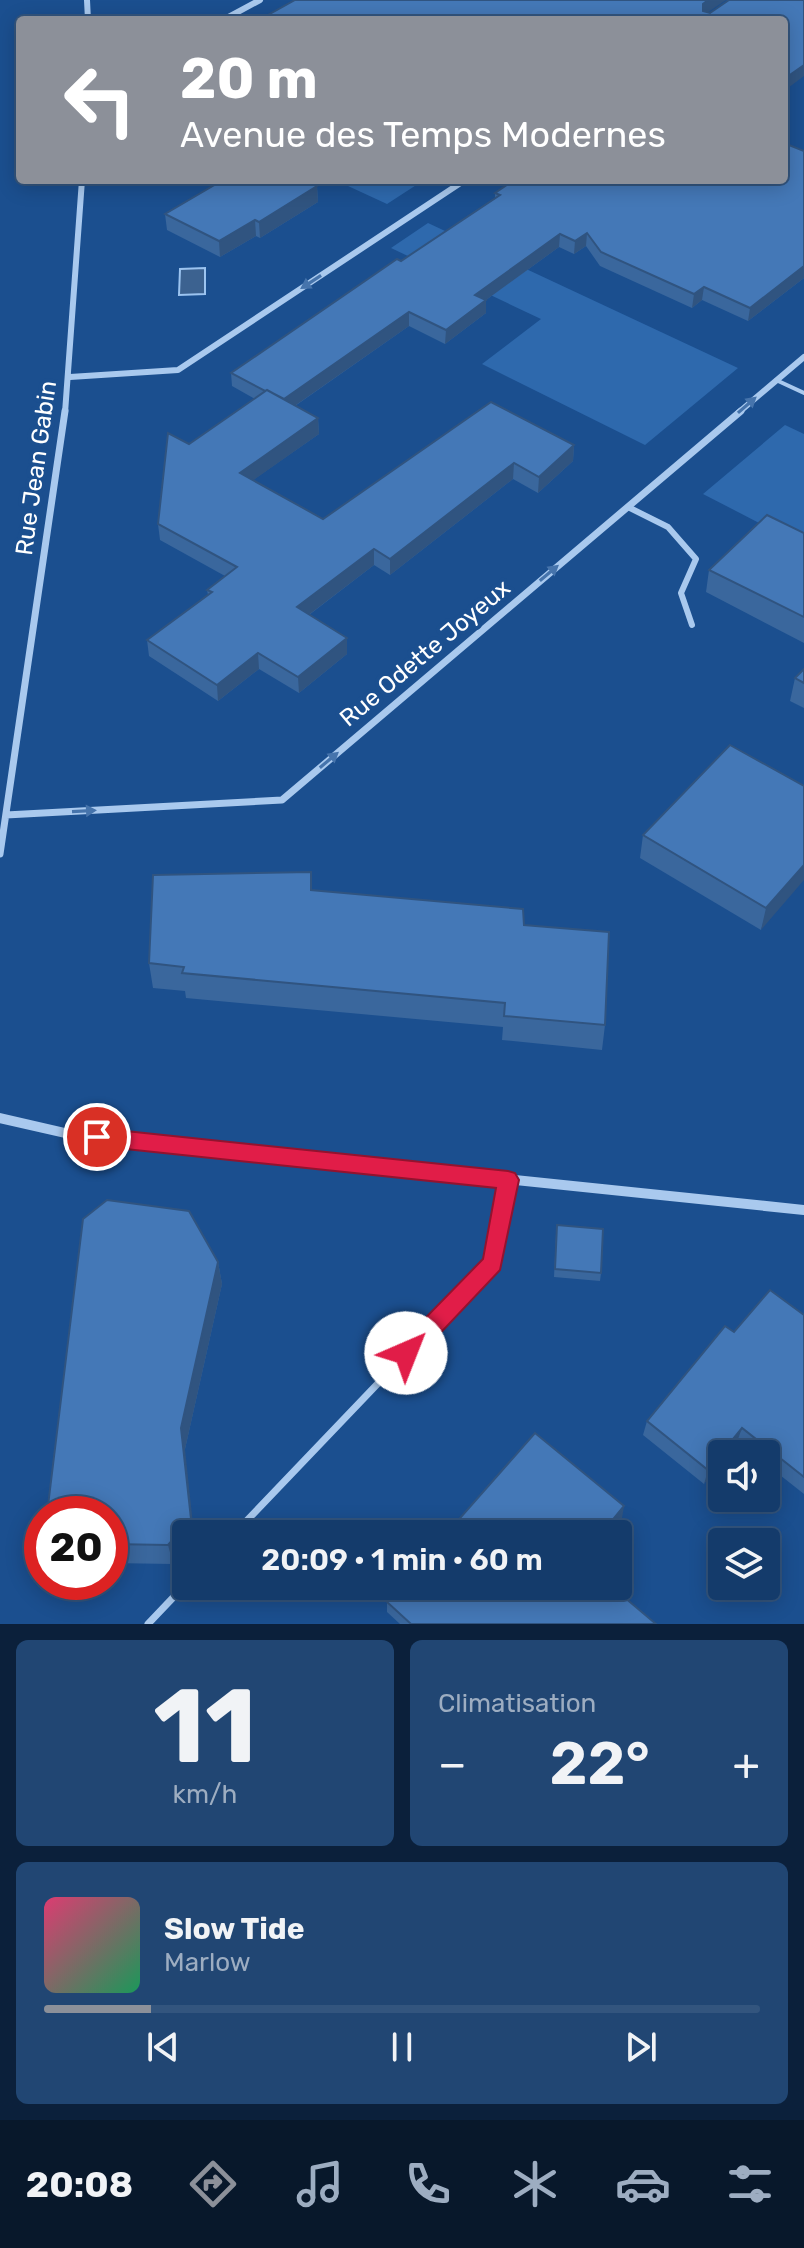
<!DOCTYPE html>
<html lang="fr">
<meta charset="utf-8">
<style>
body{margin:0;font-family:Rubik,sans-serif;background:#214673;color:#f1f3f6;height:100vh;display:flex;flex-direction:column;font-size:30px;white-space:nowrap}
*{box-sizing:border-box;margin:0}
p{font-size:26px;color:#9dadc1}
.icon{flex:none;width:44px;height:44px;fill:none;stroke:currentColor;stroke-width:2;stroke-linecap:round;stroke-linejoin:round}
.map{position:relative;height:1624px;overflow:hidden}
.side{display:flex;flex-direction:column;gap:16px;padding:16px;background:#0b203b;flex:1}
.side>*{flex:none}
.guide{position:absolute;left:16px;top:16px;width:772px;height:168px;border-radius:8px;box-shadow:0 4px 20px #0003,0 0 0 2px #33557e;background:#8c9099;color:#fff;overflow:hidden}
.tools{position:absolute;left:708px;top:1440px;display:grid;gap:16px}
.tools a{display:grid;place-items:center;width:72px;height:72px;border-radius:8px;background:#143b6b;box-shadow:0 4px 20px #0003,0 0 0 2px #33557e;font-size:40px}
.speed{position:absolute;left:24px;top:1496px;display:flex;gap:16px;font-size:40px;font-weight:700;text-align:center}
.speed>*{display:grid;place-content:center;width:104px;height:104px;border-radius:50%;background:#143b6b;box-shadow:0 4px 20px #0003,0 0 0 2px #33557e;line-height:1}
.speed .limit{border:12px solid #d22;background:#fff;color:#111}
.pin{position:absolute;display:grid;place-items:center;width:68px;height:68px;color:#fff;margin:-34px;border:4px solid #fff;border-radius:50%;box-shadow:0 2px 8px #0007}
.me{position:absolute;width:88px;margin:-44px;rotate:44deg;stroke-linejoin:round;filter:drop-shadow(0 0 6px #0008)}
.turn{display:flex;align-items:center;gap:28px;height:168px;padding:0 32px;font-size:36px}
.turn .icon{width:104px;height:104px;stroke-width:2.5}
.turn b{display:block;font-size:56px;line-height:68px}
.big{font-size:60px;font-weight:600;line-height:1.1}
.side .widget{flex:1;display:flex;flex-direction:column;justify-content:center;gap:12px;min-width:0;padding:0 28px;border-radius:12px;background:#214673}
.side .dial{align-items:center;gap:0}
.dial b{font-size:104px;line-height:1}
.song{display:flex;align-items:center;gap:24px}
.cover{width:96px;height:96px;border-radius:12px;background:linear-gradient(135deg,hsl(340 70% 55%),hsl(150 70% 35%))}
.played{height:8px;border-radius:4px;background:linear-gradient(90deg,#8c9099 15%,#33557e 15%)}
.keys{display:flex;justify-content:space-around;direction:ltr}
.heat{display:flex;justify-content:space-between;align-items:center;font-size:44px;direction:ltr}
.side .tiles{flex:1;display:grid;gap:16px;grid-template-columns:1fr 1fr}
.widget:last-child{grid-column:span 2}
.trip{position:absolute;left:172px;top:1520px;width:460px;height:80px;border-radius:8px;background:#143b6b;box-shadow:0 4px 20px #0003,0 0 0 2px #33557e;font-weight:600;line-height:80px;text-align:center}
.dock{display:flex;height:128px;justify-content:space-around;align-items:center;background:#08182b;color:#9dadc1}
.dock .icon{width:56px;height:56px}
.dock .selected{color:#8c9099}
.dock b{font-size:36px;color:#f1f3f6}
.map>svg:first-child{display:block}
.green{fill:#2e69ad}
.water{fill:#3c6290;stroke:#9cc4f0;stroke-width:2}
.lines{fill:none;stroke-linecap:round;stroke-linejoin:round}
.lane-far2{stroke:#a9c9ee;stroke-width:4}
.lane-far1{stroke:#a9c9ee;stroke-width:6}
.lane{stroke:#a9c9ee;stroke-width:7}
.street-far2{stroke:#a9c9ee;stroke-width:6}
.street-far1{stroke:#a9c9ee;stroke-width:7}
.street{stroke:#a9c9ee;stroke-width:10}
.wall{fill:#3a679d}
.shaded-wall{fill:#305480}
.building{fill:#4478b7;stroke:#305480;stroke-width:2}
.oneway{fill:#4674ac}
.route{fill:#e11d48;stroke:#92132f;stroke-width:2}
.labels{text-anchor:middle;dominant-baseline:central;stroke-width:8;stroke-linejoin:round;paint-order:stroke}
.street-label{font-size:24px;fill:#fff;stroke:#1b4f8f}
</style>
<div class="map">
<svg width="804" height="1624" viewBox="0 0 804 1624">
<rect width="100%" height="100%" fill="#1b4f8f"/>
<path class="green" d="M 335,180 L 424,180 L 387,204 Z
M 428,223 L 738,368 L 645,445 L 482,364 L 541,319 L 391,248 Z
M 785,425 L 804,434 L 804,546 L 703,494 Z"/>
<path class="water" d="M 205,268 L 205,294 L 179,295 L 180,269 Z"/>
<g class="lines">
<path class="lane-far2" d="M 776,380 L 804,393"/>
<path class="lane-far1" d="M 628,507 L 668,527 L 696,559 L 681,593 L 692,625"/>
<path class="lane" d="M 234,1534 L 493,1263 L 508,1180
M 148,1624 L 186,1584"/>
<path class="street-far2" d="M 87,0 L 88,20
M 223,20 L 260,0
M 70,377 L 178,370 L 465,180
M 65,413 L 82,180
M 738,413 L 804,357"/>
<path class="street-far1" d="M 6,815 L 282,800 L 741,411
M 0,854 L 65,411"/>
<path class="street" d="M 0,1118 L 65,1133 L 804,1210"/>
</g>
<path class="wall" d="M 804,151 L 804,278 L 748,321 L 702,300 L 692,308 L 600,266 L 586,246 L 574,254 L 559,247 L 486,300 L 486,313 L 445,344 L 409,326 L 295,406 L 318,418 L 319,434 L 253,480 L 323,519 L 574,445 L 573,461 L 538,493 L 513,479 L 390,575 L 374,565 L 309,615 L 347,638 L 347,654 L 299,693 L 259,669 L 218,701 L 149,656 L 147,640 L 208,595 L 207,590 L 225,576 L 160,540 L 158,524 L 189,444 L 255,399 L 232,386 L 231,373 L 495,199 L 495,193 Z
M 317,186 L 318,202 L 260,238 L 256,236 L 220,257 L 167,230 L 165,214 Z
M 804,533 L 804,643 L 706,592 L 709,570 Z
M 804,669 L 804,708 L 790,701 L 795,678 Z
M 804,786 L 761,930 L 640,858 L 643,835 Z
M 312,890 L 524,925 L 605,1025 L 602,1050 L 502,1040 L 503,1027 L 186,998 L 185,991 L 153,988 L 149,963 Z
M 556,1234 L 601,1273 L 600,1281 L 554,1277 Z
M 218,1262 L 222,1284 L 185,1449 L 186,1549 L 173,1564 L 110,1563 L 110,1514 Z
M 804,1315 L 804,1494 L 766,1464 L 766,1454 L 753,1454 L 737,1442 L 728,1454 L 722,1454 L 704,1484 L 643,1435 L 647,1421 L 734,1332 Z
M 387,1602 L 656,1624 L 400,1624 L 387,1612 Z"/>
<path class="shaded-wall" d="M 708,0 L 726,0 L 701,17 L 703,4 Z
M 804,65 L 804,76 L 784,91 L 784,79 Z
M 317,186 L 318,202 L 260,238 L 259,222 Z
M 255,220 L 256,236 L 220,257 L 219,241 Z
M 587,233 L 586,246 L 574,254 L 575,241 Z
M 560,234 L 559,247 L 486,300 L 486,313 L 445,344 L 446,330 L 475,295 Z
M 804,266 L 804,278 L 748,321 L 750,308 Z
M 704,287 L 702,300 L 692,308 L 694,294 Z
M 409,312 L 409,326 L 283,414 L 282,400 Z
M 318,418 L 319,434 L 241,489 L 240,473 Z
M 574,445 L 573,461 L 538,493 L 539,477 Z
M 514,463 L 513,479 L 390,575 L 390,559 Z
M 374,549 L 374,565 L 298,623 L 297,607 Z
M 347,638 L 347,654 L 299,693 L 298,677 Z
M 258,653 L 259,669 L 218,701 L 217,685 Z
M 804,865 L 804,880 L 761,930 L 766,908 Z
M 218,1262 L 222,1284 L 185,1449 L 194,1534 L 186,1534 L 186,1549 L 173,1564 L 168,1545 L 181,1428 Z
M 742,1428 L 737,1442 L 728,1454 L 722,1454 L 722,1461 L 704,1484 L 708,1470 Z
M 624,1506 L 622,1518 L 608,1534 L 601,1534 Z"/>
<path class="building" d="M 295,0 L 708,0 L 703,4 L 703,11 L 710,13 L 729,0 L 804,0 L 804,65 L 784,79 L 784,20 L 259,20 Z
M 784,143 L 804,151 L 804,266 L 750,308 L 704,287 L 694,294 L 601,252 L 587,233 L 575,241 L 560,234 L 475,295 L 486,300 L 446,330 L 409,312 L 284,399 L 267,390 L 265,391 L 231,373 L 397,259 L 401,261 L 500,195 L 495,193 L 514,180 L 784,180 Z
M 223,180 L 304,180 L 317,186 L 259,222 L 255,220 L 219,241 L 165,214 Z
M 267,390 L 318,418 L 240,473 L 323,519 L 491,402 L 574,445 L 539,477 L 514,463 L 390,559 L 374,549 L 297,607 L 347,638 L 298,677 L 258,653 L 217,685 L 147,640 L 212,592 L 207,590 L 237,567 L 158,524 L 168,433 L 189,444 Z
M 767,515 L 804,533 L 804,617 L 709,570 Z
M 804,669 L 804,683 L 795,678 Z
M 730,745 L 804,786 L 804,865 L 766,908 L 643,835 Z
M 311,872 L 311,890 L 523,909 L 524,925 L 609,932 L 605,1025 L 504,1016 L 505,1003 L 182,973 L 184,967 L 149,963 L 153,875 Z
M 107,1200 L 189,1211 L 218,1262 L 181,1428 L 191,1519 L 168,1545 L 110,1544 L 110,1514 L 47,1514 L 83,1219 Z
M 557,1225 L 603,1229 L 601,1273 L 555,1269 Z
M 770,1290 L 804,1315 L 804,1477 L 742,1428 L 708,1470 L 647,1421 L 725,1326 L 734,1332 Z
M 535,1433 L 624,1506 L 601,1534 L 446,1534 Z
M 401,1586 L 611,1586 L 656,1624 L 411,1624 L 387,1602 Z"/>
<defs><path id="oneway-solid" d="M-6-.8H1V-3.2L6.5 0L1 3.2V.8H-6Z" transform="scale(2)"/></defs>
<g class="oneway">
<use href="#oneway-solid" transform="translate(311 282) rotate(147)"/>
<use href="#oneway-solid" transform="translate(747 405) rotate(-41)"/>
<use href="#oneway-solid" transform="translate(549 573) rotate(-40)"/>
<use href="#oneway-solid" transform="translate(329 760) rotate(-40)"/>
<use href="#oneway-solid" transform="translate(84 811) rotate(-3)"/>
</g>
<path class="route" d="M 97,1128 L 508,1171 L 515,1173 L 519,1180 L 500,1270 L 414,1361 L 406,1364 L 398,1361 L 395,1353 L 398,1346 L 483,1259 L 496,1188 L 97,1146 L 89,1143 L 86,1137 L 89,1130 Z"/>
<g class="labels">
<g class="street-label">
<text transform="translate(36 468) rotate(-82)">Rue Jean Gabin</text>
<text transform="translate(425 653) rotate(-40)">Rue Odette Joyeux</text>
</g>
</g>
</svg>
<div class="tools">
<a><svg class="icon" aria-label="sound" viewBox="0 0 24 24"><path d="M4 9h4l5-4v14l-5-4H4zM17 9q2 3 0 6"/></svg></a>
<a><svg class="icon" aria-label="layers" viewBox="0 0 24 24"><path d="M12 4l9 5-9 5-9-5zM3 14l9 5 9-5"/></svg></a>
</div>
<div class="speed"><div class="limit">20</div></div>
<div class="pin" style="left:97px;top:1137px;background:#d93025"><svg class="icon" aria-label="arrive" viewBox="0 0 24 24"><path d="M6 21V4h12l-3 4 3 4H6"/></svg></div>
<svg class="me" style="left:406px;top:1353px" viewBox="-20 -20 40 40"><circle r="19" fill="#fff"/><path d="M0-13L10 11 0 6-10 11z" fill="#e11d48"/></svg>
<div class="trip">20:09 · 1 min · 60 m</div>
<div class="guide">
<div class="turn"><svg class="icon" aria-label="left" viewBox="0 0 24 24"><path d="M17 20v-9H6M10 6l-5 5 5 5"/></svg><div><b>20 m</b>Avenue des Temps Modernes</div></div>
</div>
</div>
<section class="side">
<div class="tiles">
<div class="widget dial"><b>11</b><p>km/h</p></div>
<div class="widget"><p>Climatisation</p>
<div class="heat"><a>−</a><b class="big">22°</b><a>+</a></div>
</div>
<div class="widget">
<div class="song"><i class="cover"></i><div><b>Slow Tide</b><p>Marlow</p></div></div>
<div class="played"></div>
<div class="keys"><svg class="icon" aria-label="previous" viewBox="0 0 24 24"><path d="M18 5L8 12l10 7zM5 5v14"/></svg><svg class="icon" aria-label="pause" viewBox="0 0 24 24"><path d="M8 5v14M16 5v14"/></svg><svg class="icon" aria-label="next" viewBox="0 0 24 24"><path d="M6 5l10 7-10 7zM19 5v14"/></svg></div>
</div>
</div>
</section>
<nav class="dock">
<b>20:08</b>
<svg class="icon selected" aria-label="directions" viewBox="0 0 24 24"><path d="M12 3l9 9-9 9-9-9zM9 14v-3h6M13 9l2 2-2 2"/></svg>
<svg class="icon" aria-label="music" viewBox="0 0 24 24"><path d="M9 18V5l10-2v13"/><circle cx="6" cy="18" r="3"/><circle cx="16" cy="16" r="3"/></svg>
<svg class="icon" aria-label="phone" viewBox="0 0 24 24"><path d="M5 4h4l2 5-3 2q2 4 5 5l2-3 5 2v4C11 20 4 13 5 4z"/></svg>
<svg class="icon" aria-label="climate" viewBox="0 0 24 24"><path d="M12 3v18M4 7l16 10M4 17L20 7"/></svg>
<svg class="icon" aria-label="car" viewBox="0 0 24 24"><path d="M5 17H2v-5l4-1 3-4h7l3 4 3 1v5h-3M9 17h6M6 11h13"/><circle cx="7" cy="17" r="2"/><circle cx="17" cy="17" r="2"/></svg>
<svg class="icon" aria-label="filters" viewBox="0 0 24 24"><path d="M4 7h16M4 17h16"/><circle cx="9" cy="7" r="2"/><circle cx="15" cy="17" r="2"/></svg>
</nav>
